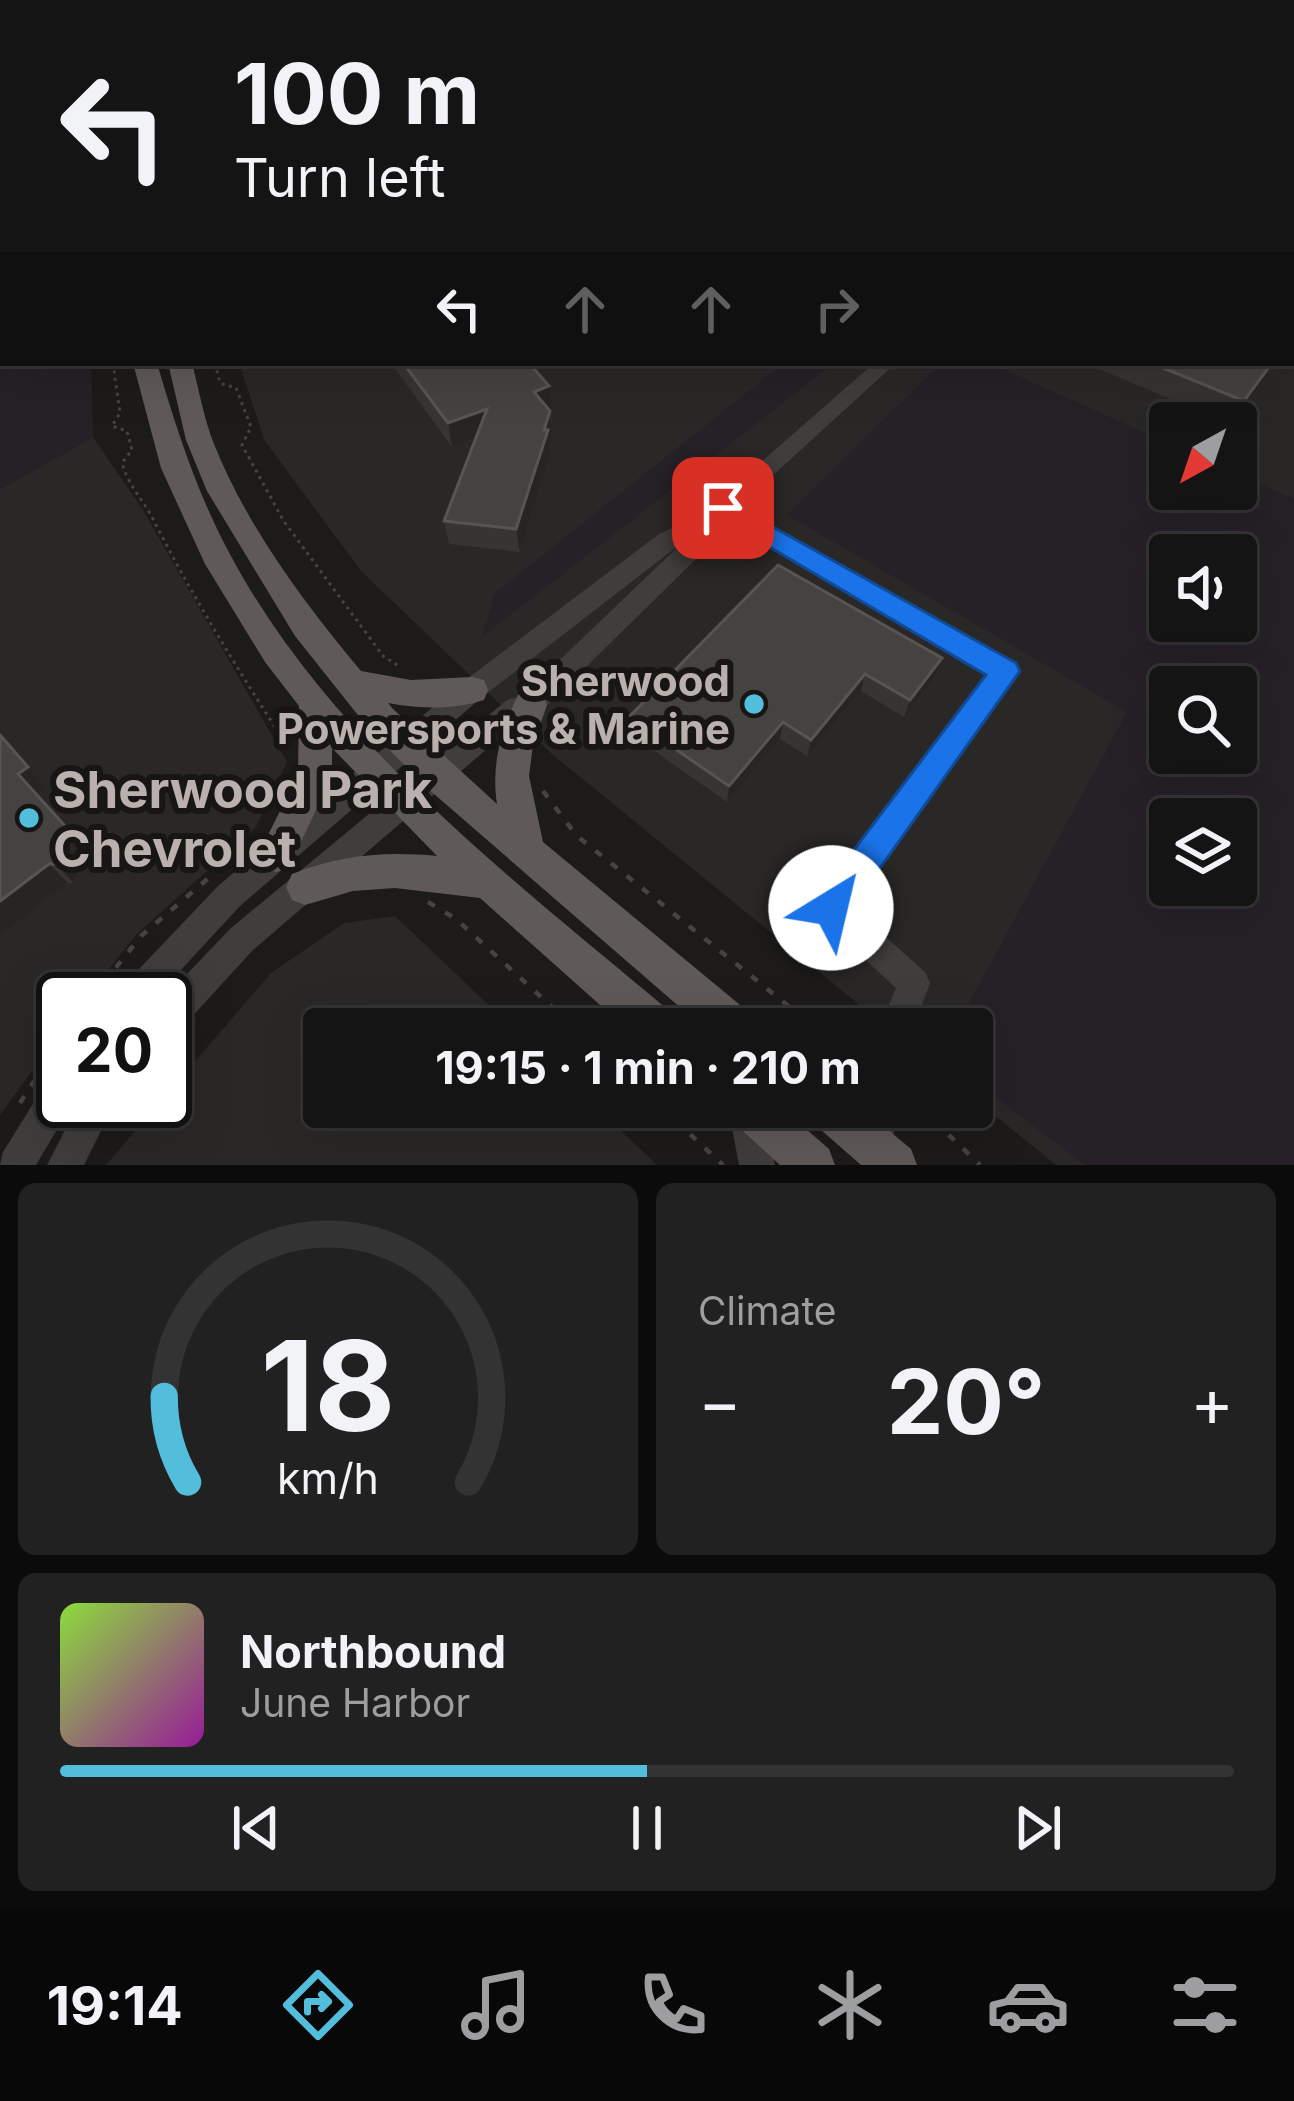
<!DOCTYPE html>
<meta charset="utf-8">
<style>
body{margin:0;font-family:Inter,sans-serif;background:#222122;color:#f1f3f6;height:100vh;display:flex;flex-direction:column;font-size:45px;white-space:nowrap}
*{box-sizing:border-box;margin:0}
p{font-size:39px;color:#9d9ea0}
.icon{flex:none;width:66px;height:66px;fill:none;stroke:currentColor;stroke-width:2;stroke-linecap:round;stroke-linejoin:round}
.map{position:relative;height:1165px;overflow:hidden}
.details{display:flex;flex-direction:column;gap:18px;padding:18px;background:#0c0b0b;flex:1}
.details>*{flex:none}
.hud{position:absolute;left:0px;top:0px;width:1296px;height:366px;box-shadow:0 12px 48px #0002,0 0 0 3px #343334;background:#151414;color:#f1f3f6;overflow:hidden}
.needle{width:78px;rotate:220deg}
.fabs{position:absolute;left:1149px;top:402px;display:grid;gap:24px}
.fabs a{display:grid;place-items:center;width:108px;height:108px;border-radius:12px;background:#151414;box-shadow:0 12px 48px #0002,0 0 0 3px #343334;font-size:60px}
.speed{position:absolute;left:36px;top:972px;display:flex;gap:24px;font-size:60px;font-weight:700;text-align:center}
.speed>*{display:grid;place-content:center;width:156px;height:156px;border-radius:50%;background:#151414;box-shadow:0 12px 48px #0002,0 0 0 3px #343334;line-height:1}
.speed .limit{border:6px solid #111;border-radius:18px;background:#fff;color:#111}
.pin{position:absolute;display:grid;place-items:center;width:102px;height:102px;color:#fff;margin:-51px;border-radius:24px;box-shadow:0 6px 18px #0006}
.me{position:absolute;width:132px;margin:-66px;rotate:36deg;stroke-linejoin:round;filter:drop-shadow(0 0 9px #0008)}
.turn{display:flex;align-items:center;gap:42px;height:252px;padding:0 36px;font-size:54px}
.turn .icon{width:156px;height:156px;stroke-width:2.5}
.turn b{display:block;font-size:84px;line-height:102px}
.lanes{display:flex;align-items:center;height:114px;padding:0 36px;background:#0003;justify-content:center;gap:60px;direction:ltr}
.lanes .off{opacity:.35}
.big{font-size:90px;font-weight:700;line-height:1.1}
.details .widget{flex:1;display:flex;flex-direction:column;justify-content:center;gap:18px;min-width:0;padding:0 42px;border-radius:18px;background:#222122}
.details .dial{align-items:center;gap:0}
.dial svg{height:312px;overflow:visible;fill:none;stroke:#343334;stroke-width:7;stroke-linecap:round;text-anchor:middle}
.dial text{fill:#f1f3f6;stroke:none}
.song{display:flex;align-items:center;gap:36px}
.cover{width:144px;height:144px;border-radius:18px;background:linear-gradient(135deg,hsl(90 70% 55%),hsl(300 70% 35%))}
.played{height:12px;border-radius:6px;background:linear-gradient(90deg,#52bedc 50%,#343334 50%)}
.keys{display:flex;justify-content:space-around;direction:ltr}
.heat{display:flex;justify-content:space-between;align-items:center;font-size:66px;direction:ltr}
.details .tiles{flex:1;display:grid;gap:18px;grid-template-columns:1fr 1fr}
.widget:last-child{grid-column:span 2}
.trip{position:absolute;left:303px;top:1008px;width:690px;height:120px;border-radius:12px;background:#151414;box-shadow:0 12px 48px #0002,0 0 0 3px #343334;font-weight:700;line-height:120px;text-align:center}
.tab-bar{display:flex;height:192px;justify-content:space-around;align-items:center;background:#080808;color:#9d9ea0}
.tab-bar .icon{width:84px;height:84px}
.tab-bar .active{color:#52bedc}
.tab-bar b{font-size:54px;color:#f1f3f6}
.map>svg:first-child{display:block}
.built{fill:#292826;fill-rule:evenodd}
.green{fill:#252127;fill-rule:evenodd}
.lines{fill:none;stroke-linecap:round;stroke-linejoin:round}
.path-far1{stroke:#474342;stroke-width:3;stroke-dasharray:3 4.5;stroke-linecap:butt}
.path{stroke:#474342;stroke-width:4.5;stroke-dasharray:8 12;stroke-linecap:butt}
.minor{fill:#403e3c;fill-rule:evenodd}
.major{fill:#5f5a58;fill-rule:evenodd}
.wall{fill:#373533}
.shaded-wall{fill:#262524}
.building{fill:#454340;stroke:#575452;stroke-width:3}
.route{fill:#1a73e8;stroke:#114b97;stroke-width:3}
.poi-dot{fill:#52bedc;stroke:#171615;stroke-width:4.5}
.labels{text-anchor:middle;dominant-baseline:central;stroke-width:12;stroke-linejoin:round;paint-order:stroke}
.poi-label{font-size:42px;font-weight:bold;fill:#bab1ae;stroke:#171615;text-anchor:end}
.near-poi-label{font-size:51px;font-weight:bold;fill:#bab1ae;stroke:#171615;text-anchor:start}
</style>
<div class="map">
<svg width="1294" height="1165" viewBox="0 0 1294 1165">
<rect width="100%" height="100%" fill="#1c1b1a"/>
<path class="built" d="M 782,0 L 1294,0 L 1294,1165 L 1056,1165 L 972,1097 L 972,1029 L 889,1029 L 552,754 L 361,571 L 265,441 L 239,363 L 1293,363 L 1293,3 L 776,3 ZM 1170,423 L 1236,423 L 1236,489 L 1170,489 ZM 1170,555 L 1236,555 L 1236,621 L 1170,621 ZM 1170,687 L 1236,687 L 1236,753 L 1170,753 ZM 1170,819 L 1236,819 L 1236,885 L 1170,885 Z
M 93,437 L 143,510 L 287,762 L 256,827 L 137,934 L 85,999 L 63,999 L 63,1029 L 0,1115 L 0,489 Z
M 395,916 L 514,1029 L 324,1029 L 324,1107 L 596,1107 L 657,1165 L 106,1165 L 271,973 L 344,923 Z"/>
<path class="green" d="M 0,6 L 3,363 L 91,363 L 93,437 L 0,489 Z
M 784,363 L 834,363 L 482,637 L 495,593 Z
M 941,363 L 989,363 L 1170,444 L 1170,489 L 1236,489 L 1236,473 L 1294,499 L 1294,1165 L 1085,1165 L 972,1079 L 972,1029 L 955,1029 L 1127,712 L 787,515 ZM 1170,555 L 1236,555 L 1236,621 L 1170,621 ZM 1170,687 L 1236,687 L 1236,753 L 1170,753 ZM 1170,819 L 1236,819 L 1236,885 L 1170,885 Z"/>
<g class="lines">
<path class="path-far1" d="M 1155,0 L 1161,3
M 113,363 L 120,413 L 112,426 L 127,431 L 132,450 L 122,463 C 129,487 142,498 153,519 C 193,598 239,671 287,746
M 215,363 L 220,383 L 236,388 L 251,427 L 242,445 L 283,520 L 383,656 L 397,665"/>
<path class="path" d="M 543,791 L 576,835 L 817,1029
M 428,902 L 456,919 L 576,1029
M 91,999 L 141,936 L 254,839
M 20,1103 L 63,1037
M 661,1107 L 723,1165
M 920,1107 L 980,1165"/>
<path class="minor" d="M 1294,27 L 1294,36 L 1293,36 L 1293,27 Z
M 1293,87 L 1294,87 L 1294,96 L 1293,96 Z
M 1293,118 L 1294,118 L 1294,127 L 1293,127 Z
M 874,363 L 896,363 L 738,507 L 1015,665 L 1019,672 L 851,906 L 925,972 L 930,983 L 913,1029 L 879,1029 L 896,988 L 820,918 L 816,908 L 989,675 L 724,519 L 696,559 L 539,713 L 524,717 L 253,950 L 177,1033 L 165,1037 L 163,999 L 231,928 L 507,700 L 522,696 L 683,542 L 481,698 L 240,906 L 154,999 L 116,999 L 121,988 L 218,886 L 463,682 L 659,534 L 702,514 Z
M 63,1070 L 63,1101 L 74,1101 L 36,1165 L 0,1165 L 3,1152 L 51,1075 Z
M 80,1101 L 116,1101 L 84,1165 L 47,1165 Z
M 728,1107 L 762,1107 L 775,1165 L 739,1165 Z
M 864,1107 L 898,1107 L 889,1162 L 880,1165 L 863,1162 L 858,1149 Z"/>
<path class="major" d="M 114,0 L 132,0 L 134,3 L 117,3 Z
M 133,363 L 157,363 C 177,431 198,496 232,558 C 333,744 514,880 673,1014 L 679,1029 L 627,1029 L 480,898 L 395,888 L 353,891 L 305,905 L 292,900 L 286,887 L 292,874 C 340,855 385,851 437,856 L 332,748 L 332,776 L 289,867 L 276,872 L 263,867 L 258,855 L 298,775 L 299,706 L 265,662 L 205,564 L 161,468 Z
M 168,363 L 192,363 C 199,390 204,419 214,444 C 247,527 305,604 361,671 L 411,680 L 472,677 L 484,680 L 488,690 L 484,700 C 453,710 420,709 388,703 L 393,709 L 497,804 C 491,765 501,730 518,695 L 530,691 L 542,695 L 547,705 L 533,745 L 529,776 L 543,842 L 751,1014 L 757,1029 L 705,1029 L 426,787 L 369,729 L 295,636 L 207,491 L 186,440 Z
M 726,1107 L 781,1107 L 829,1149 L 835,1165 L 780,1165 L 733,1122 Z
M 805,1107 L 861,1107 L 911,1149 L 917,1165 L 861,1165 L 812,1122 Z"/>
</g>
<path class="wall" d="M 391,363 L 529,363 L 551,409 L 553,434 L 549,445 L 550,454 L 520,552 L 449,544 L 444,521 L 476,438 L 452,447 Z
M 1085,363 L 1273,363 L 1261,383 L 1232,423 L 1227,423 Z
M 942,658 L 936,675 L 904,717 L 861,691 L 807,756 L 780,739 L 727,802 L 629,733 L 629,717 Z
M 0,735 L 46,788 L 37,795 L 85,848 L 74,883 L 68,883 L 0,936 Z"/>
<path class="shaded-wall" d="M 1273,363 L 1261,383 L 1231,423 L 1244,401 Z
M 549,386 L 551,409 L 536,415 L 534,392 Z
M 487,409 L 491,432 L 452,447 L 448,423 Z
M 550,411 L 553,434 L 549,445 L 550,454 L 520,552 L 516,529 Z
M 942,658 L 936,675 L 904,717 L 910,700 Z
M 865,674 L 861,691 L 807,756 L 811,740 Z
M 783,722 L 780,739 L 727,802 L 729,786 Z
M 28,767 L 46,788 L 37,795 L 18,774 Z
M 67,828 L 85,848 L 74,883 L 55,864 Z
M 49,864 L 68,883 L 0,936 L 0,901 Z"/>
<path class="building" d="M 1293,200 L 1294,201 L 1293,285 Z
M 403,363 L 529,363 L 549,386 L 534,392 L 550,411 L 544,430 L 548,430 L 516,529 L 444,521 L 487,409 L 448,423 Z
M 1151,363 L 1272,363 L 1244,401 Z
M 778,565 L 942,658 L 910,700 L 865,674 L 811,740 L 783,722 L 729,786 L 629,717 Z
M 0,735 L 28,767 L 18,774 L 67,828 L 55,864 L 49,864 L 0,901 Z"/>
<path class="route" d="M 723,499 L 1016,663 L 1020,671 L 843,920 L 831,925 L 819,920 L 814,908 L 819,896 L 986,675 L 714,514 L 710,508 Z"/>
<g class="poi-dot">
<circle cx="754" cy="704" r="12"/>
<circle cx="29" cy="818" r="12"/>
</g>
<g class="labels">
<g class="poi-label">
<text x="730" y="680">Sherwood<tspan x="730" dy="48">Powersports &amp; Marine</tspan></text>
</g>
<g class="near-poi-label">
<text x="53" y="789">Sherwood Park<tspan x="53" dy="59">Chevrolet</tspan></text>
</g>
</g>
</svg>
<div class="fabs">
<a><svg class="needle" viewBox="-14 -14 28 28"><path d="M0-13l5 13h-10z" fill="#e53935"/><path d="M0 13l5-13h-10z" fill="#9d9ea0"/></svg></a>
<a><svg class="icon" aria-label="sound" viewBox="0 0 24 24"><path d="M4 9h4l5-4v14l-5-4H4zM17 9q2 3 0 6"/></svg></a>
<a><svg class="icon" aria-label="search" viewBox="0 0 24 24"><circle cx="10" cy="10" r="6"/><path d="M15 15l6 6"/></svg></a>
<a><svg class="icon" aria-label="layers" viewBox="0 0 24 24"><path d="M12 4l9 5-9 5-9-5zM3 14l9 5 9-5"/></svg></a>
</div>
<div class="speed"><div class="limit">20</div></div>
<div class="pin" style="left:723px;top:508px;background:#d93025"><svg class="icon" aria-label="arrive" viewBox="0 0 24 24"><path d="M6 21V4h12l-3 4 3 4H6"/></svg></div>
<svg class="me" style="left:831px;top:908px" viewBox="-20 -20 40 40"><circle r="19" fill="#fff"/><path d="M0-13L10 11 0 6-10 11z" fill="#1a73e8"/></svg>
<div class="trip">19:15 · 1 min · 210 m</div>
<div class="hud">
<div class="turn"><svg class="icon" aria-label="left" viewBox="0 0 24 24"><path d="M17 20v-9H6M10 6l-5 5 5 5"/></svg><div><b>100 m</b>Turn left</div></div>
<div class="lanes"><svg class="icon" aria-label="left" viewBox="0 0 24 24"><path d="M17 20v-9H6M10 6l-5 5 5 5"/></svg><svg class="icon off" aria-label="ahead" viewBox="0 0 24 24"><path d="M12 20V5M6 11l6-6 6 6"/></svg><svg class="icon off" aria-label="ahead" viewBox="0 0 24 24"><path d="M12 20V5M6 11l6-6 6 6"/></svg><svg class="icon off" aria-label="right" viewBox="0 0 24 24"><path d="M7 20v-9h11M14 6l5 5-5 5"/></svg></div>
</div>
</div>
<section class="details">
<div class="tiles">
<div class="widget dial"><svg viewBox="0 0 100 80">
<path d="M14 69A42 42 0 1 1 86 69"/>
<path d="M14 69A42 42 0 0 1 8 47" stroke="#52bedc"/>
<text x="50" y="56" font-size="32" font-weight="700">18</text>
<text x="50" y="72" font-size="11">km/h</text>
</svg></div>
<div class="widget"><p>Climate</p>
<div class="heat"><a>−</a><b class="big">20°</b><a>+</a></div>
</div>
<div class="widget">
<div class="song"><i class="cover"></i><div><b>Northbound</b><p>June Harbor</p></div></div>
<div class="played"></div>
<div class="keys"><svg class="icon" aria-label="previous" viewBox="0 0 24 24"><path d="M18 5L8 12l10 7zM5 5v14"/></svg><svg class="icon" aria-label="pause" viewBox="0 0 24 24"><path d="M8 5v14M16 5v14"/></svg><svg class="icon" aria-label="next" viewBox="0 0 24 24"><path d="M6 5l10 7-10 7zM19 5v14"/></svg></div>
</div>
</div>
</section>
<nav class="tab-bar">
<b>19:14</b>
<svg class="icon active" aria-label="directions" viewBox="0 0 24 24"><path d="M12 3l9 9-9 9-9-9zM9 14v-3h6M13 9l2 2-2 2"/></svg>
<svg class="icon" aria-label="music" viewBox="0 0 24 24"><path d="M9 18V5l10-2v13"/><circle cx="6" cy="18" r="3"/><circle cx="16" cy="16" r="3"/></svg>
<svg class="icon" aria-label="phone" viewBox="0 0 24 24"><path d="M5 4h4l2 5-3 2q2 4 5 5l2-3 5 2v4C11 20 4 13 5 4z"/></svg>
<svg class="icon" aria-label="climate" viewBox="0 0 24 24"><path d="M12 3v18M4 7l16 10M4 17L20 7"/></svg>
<svg class="icon" aria-label="car" viewBox="0 0 24 24"><path d="M5 17H2v-5l4-1 3-4h7l3 4 3 1v5h-3M9 17h6M6 11h13"/><circle cx="7" cy="17" r="2"/><circle cx="17" cy="17" r="2"/></svg>
<svg class="icon" aria-label="filters" viewBox="0 0 24 24"><path d="M4 7h16M4 17h16"/><circle cx="9" cy="7" r="2"/><circle cx="15" cy="17" r="2"/></svg>
</nav>
